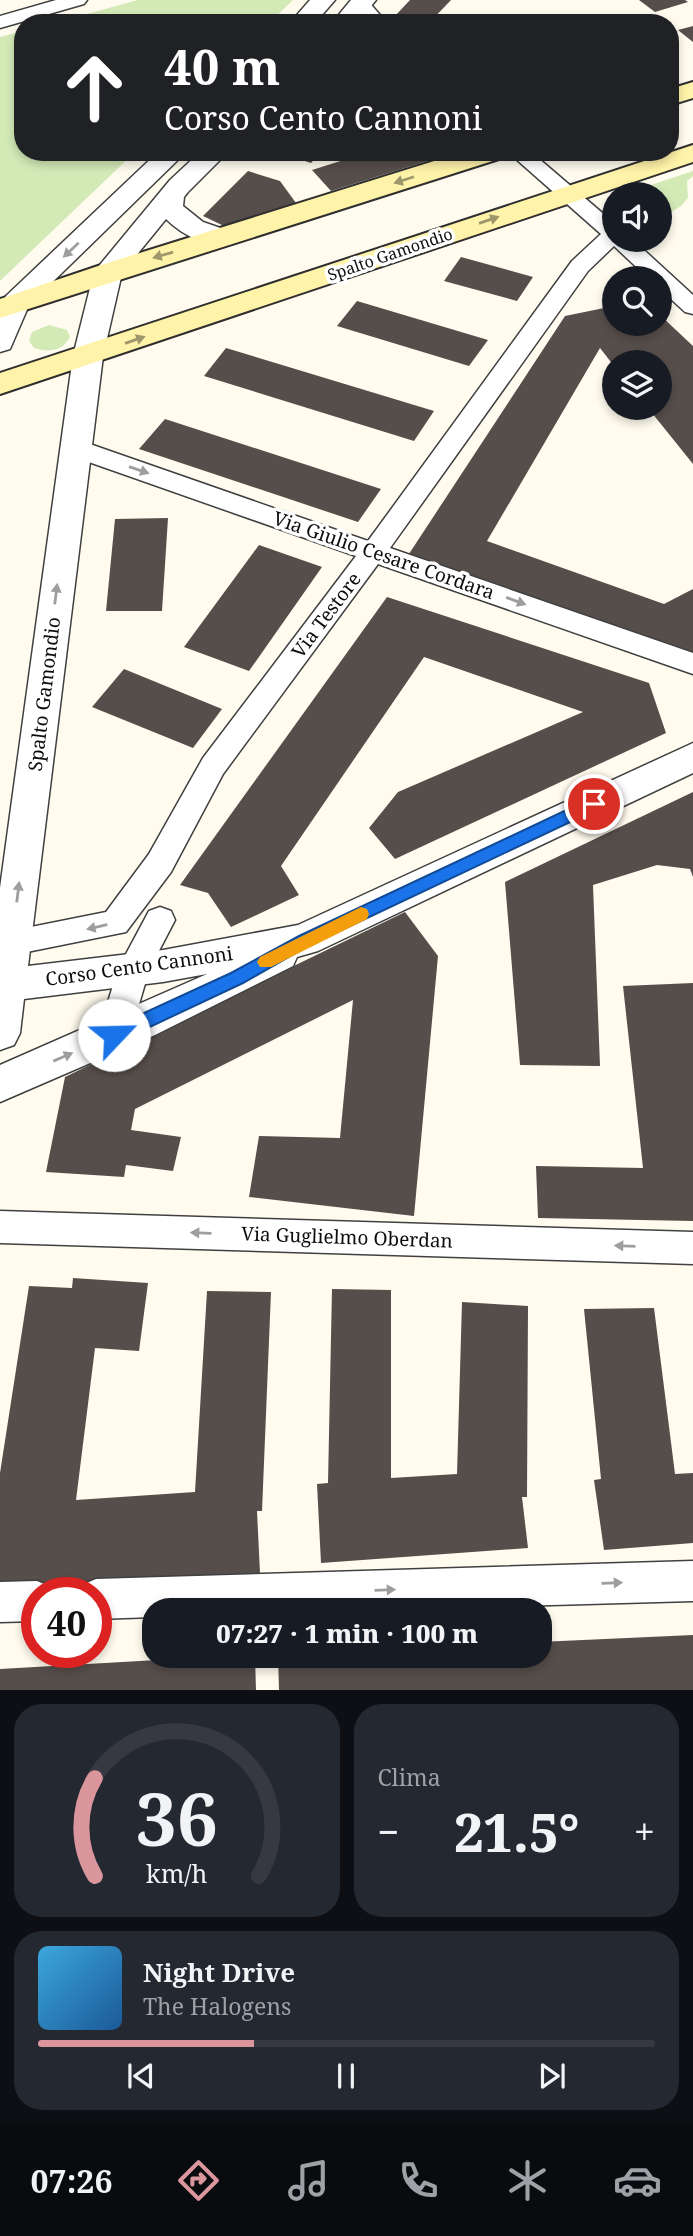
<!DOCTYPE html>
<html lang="it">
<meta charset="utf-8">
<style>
body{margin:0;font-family:"Noto Serif",serif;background:#242831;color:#f1f3f6;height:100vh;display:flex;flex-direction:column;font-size:26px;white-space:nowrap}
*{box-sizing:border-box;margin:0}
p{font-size:23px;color:#9ea1a6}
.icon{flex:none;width:38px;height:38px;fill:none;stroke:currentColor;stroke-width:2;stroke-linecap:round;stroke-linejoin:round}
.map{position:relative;height:1690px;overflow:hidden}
.details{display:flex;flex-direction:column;gap:14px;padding:14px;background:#0d0f14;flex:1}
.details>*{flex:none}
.top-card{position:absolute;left:14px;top:14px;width:665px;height:147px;border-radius:28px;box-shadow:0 4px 10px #0003;background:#202124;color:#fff;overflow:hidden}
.tools{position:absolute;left:602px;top:182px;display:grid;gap:14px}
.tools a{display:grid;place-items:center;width:70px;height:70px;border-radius:50%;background:#171b24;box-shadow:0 4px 10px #0003;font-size:35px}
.speed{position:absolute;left:21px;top:1577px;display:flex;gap:14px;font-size:35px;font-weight:700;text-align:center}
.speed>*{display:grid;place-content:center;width:91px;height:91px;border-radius:50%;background:#171b24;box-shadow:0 4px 10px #0003;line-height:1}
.speed .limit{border:10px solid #d22;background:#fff;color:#111}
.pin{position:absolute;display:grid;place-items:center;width:60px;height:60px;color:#fff;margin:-30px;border:4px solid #fff;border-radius:50%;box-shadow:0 2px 7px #0007}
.me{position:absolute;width:77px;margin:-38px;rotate:66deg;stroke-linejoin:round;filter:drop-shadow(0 0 5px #0008)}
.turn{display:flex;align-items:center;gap:24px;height:147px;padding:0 35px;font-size:32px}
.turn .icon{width:91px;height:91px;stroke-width:2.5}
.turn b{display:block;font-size:49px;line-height:60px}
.big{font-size:52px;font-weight:800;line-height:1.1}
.details .widget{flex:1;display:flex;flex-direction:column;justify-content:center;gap:10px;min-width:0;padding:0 24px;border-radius:28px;background:#242831}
.details .dial{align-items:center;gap:0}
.dial svg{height:182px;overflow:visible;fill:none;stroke:#363941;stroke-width:7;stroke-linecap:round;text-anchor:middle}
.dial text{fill:#f1f3f6;stroke:none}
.song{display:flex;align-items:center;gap:21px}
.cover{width:84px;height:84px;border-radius:10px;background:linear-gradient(135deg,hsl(200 70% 55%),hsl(210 70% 35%))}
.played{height:7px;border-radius:4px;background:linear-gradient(90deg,#db959c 35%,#363941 35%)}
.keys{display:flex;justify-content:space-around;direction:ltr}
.heat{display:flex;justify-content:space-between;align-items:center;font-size:38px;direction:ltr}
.details .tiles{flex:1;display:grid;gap:14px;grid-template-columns:1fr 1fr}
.widget:last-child{grid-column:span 2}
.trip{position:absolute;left:142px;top:1598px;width:410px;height:70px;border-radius:28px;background:#171b24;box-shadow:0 4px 10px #0003;font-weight:800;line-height:70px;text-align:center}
.dock{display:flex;height:112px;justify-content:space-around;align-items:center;background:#090b0e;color:#9ea1a6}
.dock .icon{width:49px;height:49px}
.dock .selected{color:#db959c}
.dock b{font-size:32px;color:#f1f3f6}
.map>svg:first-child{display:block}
.green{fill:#d3eab7}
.building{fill:#564e4a}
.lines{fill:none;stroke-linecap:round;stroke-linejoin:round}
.minor-casing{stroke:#404040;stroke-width:3}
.tertiary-casing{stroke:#404040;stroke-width:3}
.secondary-casing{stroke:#2f2f2f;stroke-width:4}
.minor{fill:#fff;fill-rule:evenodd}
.tertiary{fill:#fff;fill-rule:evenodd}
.secondary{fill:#fff3a9;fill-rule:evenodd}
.oneway{fill:#9e976b}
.oneway2{fill:#9e9e9e}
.route{fill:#1a73e8;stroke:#114b97;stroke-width:2}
.slow{fill:#f59e0b}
.labels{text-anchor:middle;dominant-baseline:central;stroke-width:7;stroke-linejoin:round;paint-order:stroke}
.far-street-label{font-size:16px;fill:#0d0d0d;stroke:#fff}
.street-label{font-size:19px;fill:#0d0d0d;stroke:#fff}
</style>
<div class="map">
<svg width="693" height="1690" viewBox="0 0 693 1690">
<rect width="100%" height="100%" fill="#fffbee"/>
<path class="green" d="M 138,0 L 293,0 L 269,23 L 54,23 Z
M 23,31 L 23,152 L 135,152 L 0,281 L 0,37 Z
M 693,171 L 693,176 L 687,181 L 688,198 L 681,206 L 660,219 L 660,194 L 624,194 Z
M 49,325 L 67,330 L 70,337 C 63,351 48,353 34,348 L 29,341 L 32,332 Z"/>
<path class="building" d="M 410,0 L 451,0 L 429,23 L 395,16 Z
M 639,0 L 685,0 L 688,2 L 655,12 Z
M 693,26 L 693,42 L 678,30 Z
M 277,152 L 321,152 L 311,163 Z
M 369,152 L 453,152 L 453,153 L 331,191 L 312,170 Z
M 248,171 L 280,181 L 296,203 L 224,226 L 203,216 Z
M 461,257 L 533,277 L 517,301 L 444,281 Z
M 357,301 L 488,340 L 469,366 L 337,326 Z
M 614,306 L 614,324 L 660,324 L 660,315 L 693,346 L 693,464 L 648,408 L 660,408 L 660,362 L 614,362 L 614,366 L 600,348 L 487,541 L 664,604 L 693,589 L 693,661 L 405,560 L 565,316 Z
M 226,348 L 434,411 L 414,441 L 204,376 Z
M 165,419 L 381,489 L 358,522 L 139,449 Z
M 168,518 L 162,611 L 106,611 L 115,519 Z
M 259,545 L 322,567 L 249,671 L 184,647 Z
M 387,597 L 649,683 L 666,733 L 395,859 L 369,828 L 398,792 L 583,712 L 424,657 L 281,866 L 299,895 L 231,927 L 208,893 L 180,885 Z
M 124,669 L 222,709 L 193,748 L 92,707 Z
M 693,792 L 693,877 L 690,869 L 657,865 L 593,885 L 600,1066 L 520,1065 L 505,882 Z
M 405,912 L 438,956 L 414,1216 L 249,1197 L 259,1136 L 340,1138 L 353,1000 L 135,1109 L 131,1130 L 181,1137 L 173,1171 L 126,1165 L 124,1177 L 46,1172 L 65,1077 Z
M 693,983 L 693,1221 L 538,1218 L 536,1166 L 643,1168 L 623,986 Z
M 73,1278 L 148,1283 L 139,1351 L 95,1348 L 76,1500 L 195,1492 L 207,1291 L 271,1292 L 262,1511 L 257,1511 L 260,1573 L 0,1591 L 0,1473 L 29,1286 L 72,1288 Z
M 332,1289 L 391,1290 L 391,1478 L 457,1474 L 462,1302 L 528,1306 L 527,1497 L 522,1497 L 528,1548 L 321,1563 L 317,1484 L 328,1483 Z
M 654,1308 L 675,1474 L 693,1473 L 693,1543 L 604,1550 L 594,1480 L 601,1479 L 584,1309 Z
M 693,1635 L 693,1690 L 279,1690 L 278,1656 L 539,1656 L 539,1642 Z
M 227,1656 L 255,1656 L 256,1690 L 0,1690 L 0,1669 Z"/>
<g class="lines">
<g class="minor-casing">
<path id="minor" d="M 56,0 L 87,0 L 84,4 L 0,28 L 0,16 Z
M 353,0 L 367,0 L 387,23 L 366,23 L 350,4 Z
M 508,152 L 531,152 L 614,223 L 614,240 L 633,240 L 693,295 L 693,314 L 685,312 L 660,289 L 660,278 L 648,278 L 614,246 L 588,271 L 390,548 L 693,653 L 693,674 L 378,564 L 223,774 L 171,872 L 126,932 L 12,955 L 1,951 L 1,933 L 106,912 L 149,854 L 203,758 L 356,556 L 66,454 L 63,448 L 66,442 L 75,440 L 84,442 L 368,541 L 572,261 L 601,234 Z
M 160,907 L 171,911 L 175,920 L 149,970 L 130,1035 L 125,1045 L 114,1049 L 103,1045 L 98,1035 L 118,969 L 149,911 Z
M 0,1211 L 693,1232 L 693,1264 L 0,1243 Z
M 693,1561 L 693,1601 L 381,1610 L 154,1610 L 154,1617 L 96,1619 L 96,1592 L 79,1592 L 82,1585 L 96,1579 Z
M 37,1581 L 51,1587 L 53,1592 L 37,1592 L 37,1621 L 0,1622 L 0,1582 Z"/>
</g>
<g class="tertiary-casing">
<path id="tertiary" d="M 310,0 L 335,0 L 315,23 L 290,23 Z
M 351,0 L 376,0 L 357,23 L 332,23 Z
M 158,152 L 186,152 L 29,305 L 10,349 L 0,352 L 0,307 L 6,296 Z
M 200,152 L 228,152 L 188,192 L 184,197 L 183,206 L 203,222 L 232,232 L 236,238 L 232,244 C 209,249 182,235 166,219 L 122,273 L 103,356 L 28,966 L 163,950 L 298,925 L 693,743 L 693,773 L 318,951 L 297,957 L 293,966 L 155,1035 L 0,1102 L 0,1065 L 207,974 L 163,982 L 24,999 L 20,1033 L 14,1045 L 0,1050 L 0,888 L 73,356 L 94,272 L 170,180 Z"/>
</g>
<g class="secondary-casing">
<path id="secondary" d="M 693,82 L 693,98 L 670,105 L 670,89 Z
M 693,145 L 693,162 L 0,394 L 0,373 Z
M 463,152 L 505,152 L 502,158 L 0,318 L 0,299 L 98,266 Z"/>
</g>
<use href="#minor" class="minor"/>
<use href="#tertiary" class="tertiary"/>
<use href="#secondary" class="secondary"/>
</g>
<defs><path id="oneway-solid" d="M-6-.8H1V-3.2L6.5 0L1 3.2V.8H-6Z" transform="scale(1.75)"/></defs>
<g class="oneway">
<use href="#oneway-solid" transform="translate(404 180) rotate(162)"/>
<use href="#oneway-solid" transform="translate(489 220) rotate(-19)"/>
<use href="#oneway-solid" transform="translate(163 255) rotate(164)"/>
<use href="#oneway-solid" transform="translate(135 340) rotate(-19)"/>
</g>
<g class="oneway2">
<use href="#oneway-solid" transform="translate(71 250) rotate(137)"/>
<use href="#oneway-solid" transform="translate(139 470) rotate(19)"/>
<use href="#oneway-solid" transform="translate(56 594) rotate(-83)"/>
<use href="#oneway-solid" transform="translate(516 601) rotate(20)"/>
<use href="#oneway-solid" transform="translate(18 892) rotate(-83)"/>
<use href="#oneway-solid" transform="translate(97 927) rotate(167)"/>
<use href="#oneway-solid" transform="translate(63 1057) rotate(-23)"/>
<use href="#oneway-solid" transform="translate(201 1233) rotate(-178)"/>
<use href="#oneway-solid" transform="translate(625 1246) rotate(-178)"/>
<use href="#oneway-solid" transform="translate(612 1583) rotate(-2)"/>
<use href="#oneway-solid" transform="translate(385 1590) rotate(-2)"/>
</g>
<path class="route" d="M 594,797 L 602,804 L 600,808 L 310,945 L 243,983 L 120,1041 L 114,1043 L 107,1041 L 105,1035 L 107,1030 L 231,973 L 299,936 Z"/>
<path class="slow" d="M 361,907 L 367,909 L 369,914 L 367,919 L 271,967 L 260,967 L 257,962 L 260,957 Z"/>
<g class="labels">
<g class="far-street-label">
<text transform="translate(390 254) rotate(-19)">Spalto Gamondio</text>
</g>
<g class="street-label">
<text transform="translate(384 555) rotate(19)">Via Giulio Cesare Cordara</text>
<text transform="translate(326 615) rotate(-53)">Via Testore</text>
<text transform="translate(44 694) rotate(-83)">Spalto Gamondio</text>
<text transform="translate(139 966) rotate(-8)">Corso Cento Cannoni</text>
<text transform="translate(347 1237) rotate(2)">Via Guglielmo Oberdan</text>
</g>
</g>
</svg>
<div class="tools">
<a><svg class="icon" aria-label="sound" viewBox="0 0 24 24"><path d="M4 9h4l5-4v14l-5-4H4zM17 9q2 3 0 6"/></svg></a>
<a><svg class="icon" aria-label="search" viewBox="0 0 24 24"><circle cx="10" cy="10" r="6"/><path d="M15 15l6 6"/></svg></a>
<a><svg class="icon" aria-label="layers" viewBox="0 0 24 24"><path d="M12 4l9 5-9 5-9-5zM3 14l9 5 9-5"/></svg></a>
</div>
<div class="speed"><div class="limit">40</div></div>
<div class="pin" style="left:594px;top:804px;background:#d93025"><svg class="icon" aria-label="arrive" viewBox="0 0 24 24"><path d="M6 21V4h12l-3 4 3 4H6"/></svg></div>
<svg class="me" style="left:114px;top:1035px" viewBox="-20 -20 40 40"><circle r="19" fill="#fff"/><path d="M0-13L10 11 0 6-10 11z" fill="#1a73e8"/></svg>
<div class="trip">07:27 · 1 min · 100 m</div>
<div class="top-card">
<div class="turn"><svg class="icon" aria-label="ahead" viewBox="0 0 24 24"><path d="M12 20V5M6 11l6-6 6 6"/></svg><div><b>40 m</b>Corso Cento Cannoni</div></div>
</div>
</div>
<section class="details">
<div class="tiles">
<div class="widget dial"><svg viewBox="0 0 100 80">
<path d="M14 69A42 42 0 1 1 86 69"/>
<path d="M14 69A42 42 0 0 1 14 26" stroke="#db959c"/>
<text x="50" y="56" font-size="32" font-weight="700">36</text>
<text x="50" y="72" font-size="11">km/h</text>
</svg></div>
<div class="widget"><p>Clima</p>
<div class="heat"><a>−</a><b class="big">21.5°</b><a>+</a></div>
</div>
<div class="widget">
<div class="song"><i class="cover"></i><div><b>Night Drive</b><p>The Halogens</p></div></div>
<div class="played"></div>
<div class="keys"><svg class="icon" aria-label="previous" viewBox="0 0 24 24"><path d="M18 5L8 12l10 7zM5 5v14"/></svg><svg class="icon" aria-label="pause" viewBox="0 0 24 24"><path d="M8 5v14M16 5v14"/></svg><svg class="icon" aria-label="next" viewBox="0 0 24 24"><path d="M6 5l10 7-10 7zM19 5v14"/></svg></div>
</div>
</div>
</section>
<nav class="dock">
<b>07:26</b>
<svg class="icon selected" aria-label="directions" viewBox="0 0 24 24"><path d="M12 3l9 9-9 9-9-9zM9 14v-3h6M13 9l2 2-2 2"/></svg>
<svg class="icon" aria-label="music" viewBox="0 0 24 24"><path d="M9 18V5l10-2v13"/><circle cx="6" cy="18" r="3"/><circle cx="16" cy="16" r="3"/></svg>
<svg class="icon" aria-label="phone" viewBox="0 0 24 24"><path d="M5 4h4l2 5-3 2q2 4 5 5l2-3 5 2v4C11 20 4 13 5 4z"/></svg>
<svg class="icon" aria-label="climate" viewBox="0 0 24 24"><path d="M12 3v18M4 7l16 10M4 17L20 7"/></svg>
<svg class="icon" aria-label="car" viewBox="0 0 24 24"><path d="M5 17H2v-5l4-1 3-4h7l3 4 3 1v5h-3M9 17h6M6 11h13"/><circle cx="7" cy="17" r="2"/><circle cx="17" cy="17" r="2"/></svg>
</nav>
